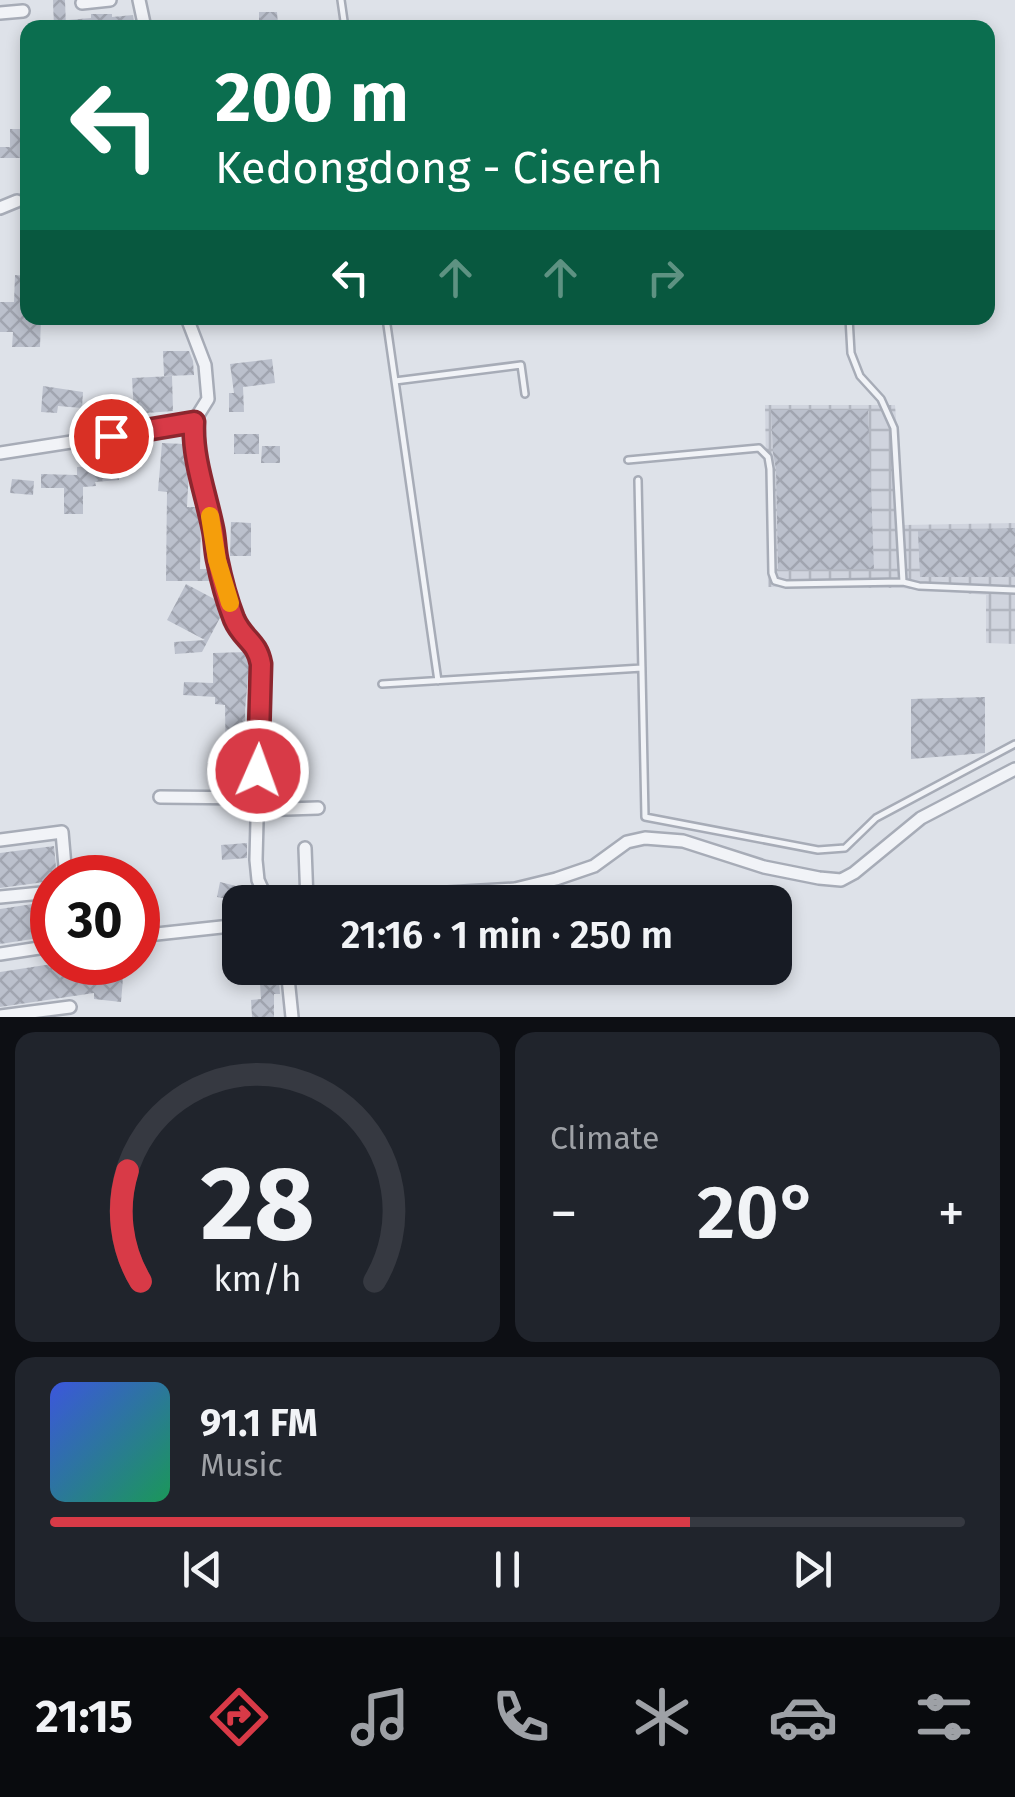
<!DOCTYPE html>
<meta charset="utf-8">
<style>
body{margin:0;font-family:"Fira Sans",sans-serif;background:#20242c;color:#f1f3f6;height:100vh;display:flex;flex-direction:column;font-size:38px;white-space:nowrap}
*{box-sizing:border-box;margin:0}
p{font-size:32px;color:#9ea1a6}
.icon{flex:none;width:55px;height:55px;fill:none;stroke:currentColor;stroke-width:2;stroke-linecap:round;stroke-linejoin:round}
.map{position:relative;height:1017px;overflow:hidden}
.side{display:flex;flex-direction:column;gap:15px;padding:15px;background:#0d0f14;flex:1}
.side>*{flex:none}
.banner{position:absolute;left:20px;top:20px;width:975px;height:305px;border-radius:20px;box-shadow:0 5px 15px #0003;background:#0b6e4f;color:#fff;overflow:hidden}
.speed{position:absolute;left:30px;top:855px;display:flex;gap:20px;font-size:50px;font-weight:700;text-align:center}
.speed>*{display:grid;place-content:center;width:130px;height:130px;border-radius:50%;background:#171b24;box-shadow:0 5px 15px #0003;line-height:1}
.speed .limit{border:15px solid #d22;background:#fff;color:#111}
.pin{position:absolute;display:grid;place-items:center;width:85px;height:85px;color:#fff;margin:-42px;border:5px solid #fff;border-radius:50%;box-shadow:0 2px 10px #0007}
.me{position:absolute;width:110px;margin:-55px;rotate:2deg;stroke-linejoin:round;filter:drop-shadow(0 0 8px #0008)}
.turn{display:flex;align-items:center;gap:35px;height:210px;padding:0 30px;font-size:45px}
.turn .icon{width:130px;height:130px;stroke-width:2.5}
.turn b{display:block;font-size:70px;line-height:85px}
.lanes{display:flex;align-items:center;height:95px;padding:0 30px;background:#0003;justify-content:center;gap:50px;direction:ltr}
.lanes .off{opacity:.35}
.big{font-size:75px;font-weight:600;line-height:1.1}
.side .card{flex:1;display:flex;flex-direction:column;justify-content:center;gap:15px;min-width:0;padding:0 35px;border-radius:20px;background:#20242c}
.side .dial{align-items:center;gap:0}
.dial svg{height:260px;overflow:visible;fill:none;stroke:#363941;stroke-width:7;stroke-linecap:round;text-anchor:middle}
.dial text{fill:#f1f3f6;stroke:none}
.song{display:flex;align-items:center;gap:30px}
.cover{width:120px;height:120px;border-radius:15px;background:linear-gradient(135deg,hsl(230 70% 55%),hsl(150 70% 35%))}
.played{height:10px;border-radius:5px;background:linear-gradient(90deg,#d83a47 70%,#363941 70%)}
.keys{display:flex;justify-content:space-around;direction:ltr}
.heat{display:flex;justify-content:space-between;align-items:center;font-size:55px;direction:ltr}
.side .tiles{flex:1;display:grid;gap:15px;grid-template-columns:1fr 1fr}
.card:last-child{grid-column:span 2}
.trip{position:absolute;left:222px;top:885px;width:570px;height:100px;border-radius:20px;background:#171b24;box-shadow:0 5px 15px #0003;font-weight:600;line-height:100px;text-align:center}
.menu{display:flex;height:160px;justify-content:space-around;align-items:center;background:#090b0e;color:#9ea1a6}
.menu .icon{width:70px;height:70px}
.menu .on{color:#d83a47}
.menu b{font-size:45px;color:#f1f3f6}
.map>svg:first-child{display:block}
.industrial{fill:url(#industrial-grid)}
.building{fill:url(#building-cross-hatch)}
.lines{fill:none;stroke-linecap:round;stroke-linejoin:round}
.service-casing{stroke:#a7acb7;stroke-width:10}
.minor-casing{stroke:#a7acb7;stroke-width:16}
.service{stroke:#f1f3f7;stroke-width:5}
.minor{stroke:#f1f3f7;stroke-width:11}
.route-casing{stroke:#8c262e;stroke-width:25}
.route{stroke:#d83a47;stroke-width:18}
.slow{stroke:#f59e0b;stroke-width:18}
</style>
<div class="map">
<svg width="1015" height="1017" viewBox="0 0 1015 1017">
<defs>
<pattern id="industrial-grid" width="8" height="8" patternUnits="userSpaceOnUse" patternTransform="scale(2.5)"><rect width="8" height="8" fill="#d0d4de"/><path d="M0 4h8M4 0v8" fill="none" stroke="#b2b6c0"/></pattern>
<pattern id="building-cross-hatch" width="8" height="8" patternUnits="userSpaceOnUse" patternTransform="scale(2.5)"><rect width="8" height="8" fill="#bbc0cc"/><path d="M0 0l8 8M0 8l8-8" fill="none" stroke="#a1a5b0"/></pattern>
</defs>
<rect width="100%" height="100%" fill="#dee2e9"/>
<path class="industrial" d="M 765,405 L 895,405 L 904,525 L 1015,523 L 1015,644 L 986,643 L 986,595 L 902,588 L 768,587 Z"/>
<path class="building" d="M 53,0 L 65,0 L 66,28 L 54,28 Z
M 259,12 L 277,12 L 278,25 L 259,25 Z
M 91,14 L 112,14 L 112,17 L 133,15 L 135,28 L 68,28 L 68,20 L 91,18 Z
M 10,129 L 27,129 L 27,158 L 0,158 L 0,147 L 10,147 Z
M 15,275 L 28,276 L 28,318 L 41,318 L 40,347 L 12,347 L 13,332 L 0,332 L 0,302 L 14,302 Z
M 163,351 L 189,351 L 193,361 L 194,375 L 164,376 Z
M 272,359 L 275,383 L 243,387 L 244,412 L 229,412 L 229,393 L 234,393 L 230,364 Z
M 172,376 L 173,411 L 134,414 L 132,378 Z
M 43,386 L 83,392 L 82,408 L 58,406 L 57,413 L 41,412 Z
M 771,410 L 868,410 L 874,569 L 778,570 L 776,469 L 773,453 Z
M 234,434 L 259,434 L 259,454 L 234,454 Z
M 162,443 L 184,444 L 189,467 L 187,507 L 198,507 L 201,518 L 200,569 L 210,569 L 210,581 L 166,581 L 167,492 L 158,491 Z
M 262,446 L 280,446 L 280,463 L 261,463 Z
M 95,466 L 118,467 L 119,480 L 95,482 L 96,486 L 83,487 L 83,514 L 64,514 L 64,488 L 41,488 L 41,474 L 77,475 L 77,467 Z
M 12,479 L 34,481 L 33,495 L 10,493 Z
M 231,522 L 251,523 L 251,556 L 230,556 Z
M 1015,528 L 1015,577 L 920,577 L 918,531 Z
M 186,584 L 220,602 L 223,612 L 202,652 L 175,654 L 174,642 L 205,640 L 167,620 Z
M 247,652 L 252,665 L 251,678 L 248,678 L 245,710 L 245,753 L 246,753 L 248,789 L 221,788 L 222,774 L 226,774 L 225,705 L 215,704 L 215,697 L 183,695 L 184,682 L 213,683 L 213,653 Z
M 985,697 L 985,753 L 911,759 L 911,699 Z
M 247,843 L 247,858 L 222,860 L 221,845 Z
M 54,846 L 57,878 L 52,878 L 52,881 L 0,888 L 0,853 Z
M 220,882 L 248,889 L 244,902 L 217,897 Z
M 52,901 L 52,936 L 0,944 L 0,909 Z
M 65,962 L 83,962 L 85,973 L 123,978 L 121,1002 L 94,999 L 94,993 L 0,1007 L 0,972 Z
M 279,981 L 280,994 L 274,994 L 274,1017 L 252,1017 L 251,1000 L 261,999 L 260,983 Z"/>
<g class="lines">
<g class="service-casing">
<path id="service" d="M 341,0 L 345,28
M 386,318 L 438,681
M 849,318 L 851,353 L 860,376 L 881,399 L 894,428 L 903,582 L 919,586 L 1015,590
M 395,381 L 521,365 L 525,394
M 628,460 L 759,448 L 768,457 L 770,469 L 772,573 L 775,581 L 786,584 L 903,582
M 638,480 L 645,817 L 818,850 L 845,848 L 876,818 L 1015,744
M 382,684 L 642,668"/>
</g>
<g class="minor-casing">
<path id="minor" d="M 139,0 L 145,28
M 82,3 L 110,0
M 0,13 L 23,11
M 0,208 L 17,201
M 187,318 L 205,365 L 208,399 L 193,423
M 0,453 L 193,423 L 193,440 L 214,534 L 217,560 L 235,619 L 242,634 L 257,649 L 261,664 L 256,860 L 258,880 L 268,902
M 160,797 L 258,798
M 257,810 L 318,808
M 0,840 L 62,832 L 66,878
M 305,848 L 307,901
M 0,897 L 52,892
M 296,902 L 515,889 L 556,879 L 594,866 L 627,842 L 645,838 L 683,841 L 764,867 L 819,878 L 841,880 L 854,873 L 921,818 L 1015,769
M 138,936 L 240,925
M 0,954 L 52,946
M 287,968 L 292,1017
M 288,977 L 360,968
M 0,1016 L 70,1007"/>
</g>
<use href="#service" class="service"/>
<use href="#minor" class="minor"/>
</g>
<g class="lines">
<g class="route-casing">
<path id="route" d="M 111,436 L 194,422 C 192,458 206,494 213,529 C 215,539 215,549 217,559 C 221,579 227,601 234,619 C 243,640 257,641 261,664 L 258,771"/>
</g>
<use href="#route" class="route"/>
<path class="slow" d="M 210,516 L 217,560 L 230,603"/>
</g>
</svg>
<div class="speed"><div class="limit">30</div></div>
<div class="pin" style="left:111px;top:436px;background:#d93025"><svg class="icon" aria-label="arrive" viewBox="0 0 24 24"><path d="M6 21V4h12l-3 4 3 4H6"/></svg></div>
<svg class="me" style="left:258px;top:771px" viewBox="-20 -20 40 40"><circle r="17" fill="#d83a47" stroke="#fff" stroke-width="3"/><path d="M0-11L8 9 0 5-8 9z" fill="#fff"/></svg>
<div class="trip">21:16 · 1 min · 250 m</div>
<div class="banner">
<div class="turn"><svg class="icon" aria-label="left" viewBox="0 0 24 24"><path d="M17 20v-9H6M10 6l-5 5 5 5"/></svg><div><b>200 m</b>Kedongdong - Cisereh</div></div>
<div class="lanes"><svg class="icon" aria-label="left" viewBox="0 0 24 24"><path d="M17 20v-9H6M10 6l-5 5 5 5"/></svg><svg class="icon off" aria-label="ahead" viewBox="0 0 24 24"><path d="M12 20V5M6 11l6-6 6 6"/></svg><svg class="icon off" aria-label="ahead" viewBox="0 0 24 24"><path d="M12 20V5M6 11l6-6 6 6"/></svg><svg class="icon off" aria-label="right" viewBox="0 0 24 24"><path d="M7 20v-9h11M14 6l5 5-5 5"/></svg></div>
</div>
</div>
<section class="side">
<div class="tiles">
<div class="card dial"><svg viewBox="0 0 100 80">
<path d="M14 69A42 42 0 1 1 86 69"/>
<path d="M14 69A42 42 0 0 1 10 35" stroke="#d83a47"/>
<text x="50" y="56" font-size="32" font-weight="700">28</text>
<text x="50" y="72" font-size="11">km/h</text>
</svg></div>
<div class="card"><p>Climate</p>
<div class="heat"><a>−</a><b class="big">20°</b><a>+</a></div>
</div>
<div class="card">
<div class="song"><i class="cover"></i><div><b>91.1 FM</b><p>Music</p></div></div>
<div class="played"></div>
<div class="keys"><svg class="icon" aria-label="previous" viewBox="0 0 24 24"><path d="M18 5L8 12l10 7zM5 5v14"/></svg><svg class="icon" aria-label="pause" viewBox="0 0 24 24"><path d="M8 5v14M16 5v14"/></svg><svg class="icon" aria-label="next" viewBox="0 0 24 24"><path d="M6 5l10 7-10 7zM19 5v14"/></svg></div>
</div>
</div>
</section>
<nav class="menu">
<b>21:15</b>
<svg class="icon on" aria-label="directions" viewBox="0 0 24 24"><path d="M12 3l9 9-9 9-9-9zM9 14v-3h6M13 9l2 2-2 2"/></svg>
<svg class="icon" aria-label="music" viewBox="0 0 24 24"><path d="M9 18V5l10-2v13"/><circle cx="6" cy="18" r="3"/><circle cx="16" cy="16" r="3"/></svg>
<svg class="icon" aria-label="phone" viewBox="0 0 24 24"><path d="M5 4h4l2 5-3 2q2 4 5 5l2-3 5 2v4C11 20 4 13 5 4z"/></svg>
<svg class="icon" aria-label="climate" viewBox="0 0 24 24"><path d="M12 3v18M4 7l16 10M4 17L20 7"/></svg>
<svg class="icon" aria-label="car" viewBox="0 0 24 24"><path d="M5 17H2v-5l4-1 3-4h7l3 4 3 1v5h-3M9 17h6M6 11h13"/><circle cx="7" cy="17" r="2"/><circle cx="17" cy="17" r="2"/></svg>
<svg class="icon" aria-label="filters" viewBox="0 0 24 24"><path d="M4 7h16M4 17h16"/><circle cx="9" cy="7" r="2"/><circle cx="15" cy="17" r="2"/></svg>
</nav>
